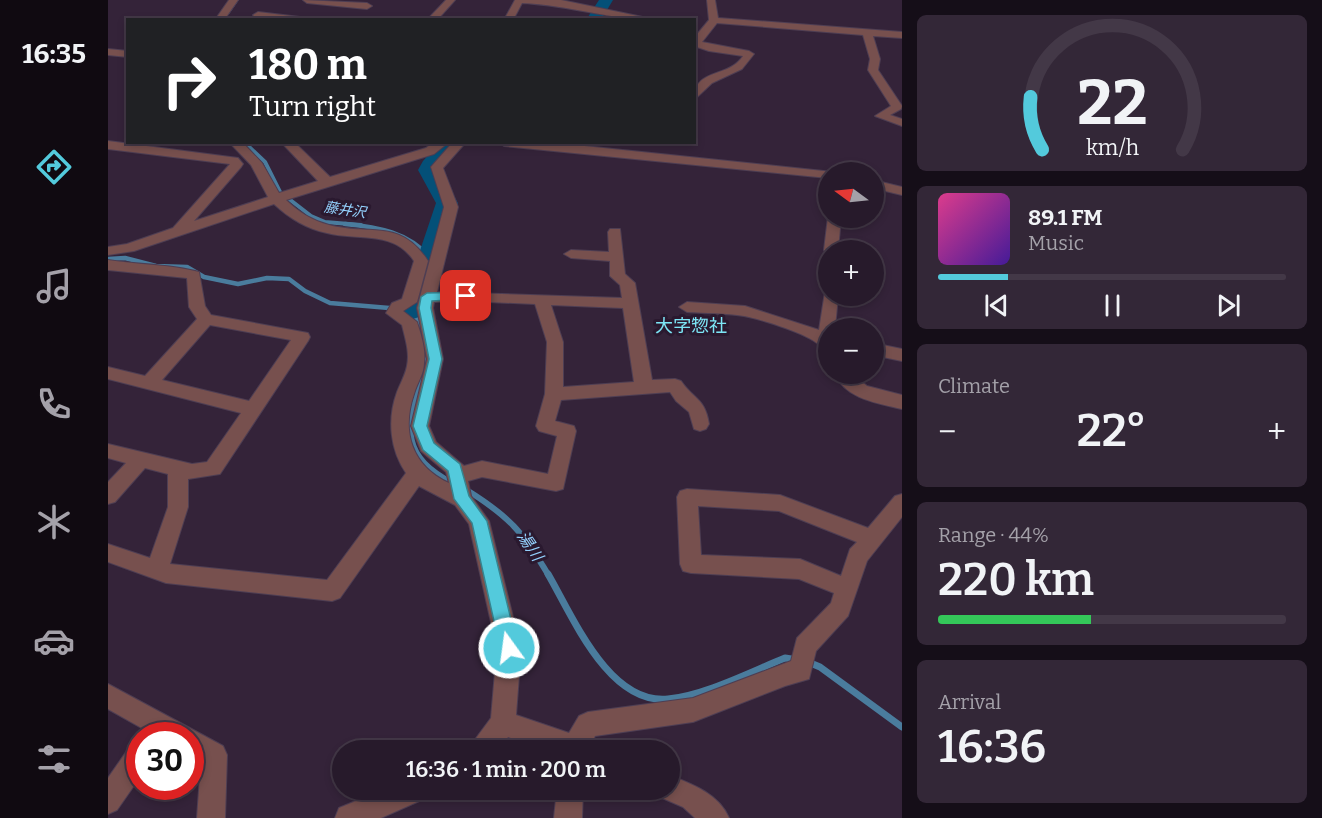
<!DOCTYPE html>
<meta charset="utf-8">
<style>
body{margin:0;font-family:Bitter,"Noto Sans JP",serif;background:#332737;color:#f1f3f6;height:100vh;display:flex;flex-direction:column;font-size:22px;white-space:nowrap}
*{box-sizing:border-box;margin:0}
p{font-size:20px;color:#a4a1a9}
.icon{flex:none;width:33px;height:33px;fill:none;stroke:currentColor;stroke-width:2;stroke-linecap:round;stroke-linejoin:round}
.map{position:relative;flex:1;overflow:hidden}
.panel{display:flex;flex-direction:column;gap:15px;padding:15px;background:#150e18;width:420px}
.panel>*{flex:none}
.top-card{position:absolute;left:18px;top:18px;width:570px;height:126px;border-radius:0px;box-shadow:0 3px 9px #0003,0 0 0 2px #433847;background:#202124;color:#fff;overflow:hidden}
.needle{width:39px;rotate:285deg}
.buttons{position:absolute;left:710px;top:162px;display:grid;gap:12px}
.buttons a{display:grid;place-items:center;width:66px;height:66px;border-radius:50%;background:#271a2b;box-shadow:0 3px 9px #0003,0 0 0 2px #433847;font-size:30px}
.speed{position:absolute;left:18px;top:722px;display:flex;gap:12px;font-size:30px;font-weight:700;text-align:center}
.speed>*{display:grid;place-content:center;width:78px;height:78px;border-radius:50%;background:#271a2b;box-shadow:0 3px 9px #0003,0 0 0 2px #433847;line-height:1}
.speed .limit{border:9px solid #d22;background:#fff;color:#111}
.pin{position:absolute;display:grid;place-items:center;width:51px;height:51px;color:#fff;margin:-26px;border-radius:12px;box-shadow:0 3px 9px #0006}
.me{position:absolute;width:66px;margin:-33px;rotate:346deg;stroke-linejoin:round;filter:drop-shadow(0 0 4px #0008)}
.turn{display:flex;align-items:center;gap:21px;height:126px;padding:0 24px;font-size:27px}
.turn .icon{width:78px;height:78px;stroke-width:2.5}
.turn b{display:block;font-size:42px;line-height:51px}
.big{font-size:45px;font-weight:600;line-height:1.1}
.panel .tile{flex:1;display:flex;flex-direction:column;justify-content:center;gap:9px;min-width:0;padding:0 21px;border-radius:9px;background:#332737}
.panel .dial{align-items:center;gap:0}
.dial svg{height:156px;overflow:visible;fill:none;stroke:#433847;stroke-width:7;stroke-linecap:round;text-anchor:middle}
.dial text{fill:#f1f3f6;stroke:none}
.song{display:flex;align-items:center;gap:18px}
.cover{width:72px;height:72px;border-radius:9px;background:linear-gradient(135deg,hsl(330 70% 55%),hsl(260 70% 35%))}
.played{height:6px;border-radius:3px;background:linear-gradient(90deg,#53cadc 20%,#433847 20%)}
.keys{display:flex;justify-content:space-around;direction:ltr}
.heat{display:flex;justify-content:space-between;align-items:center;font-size:33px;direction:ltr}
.charge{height:9px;border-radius:4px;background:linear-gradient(90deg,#34c759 44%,#433847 0)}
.trip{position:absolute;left:224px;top:740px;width:348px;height:60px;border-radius:30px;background:#271a2b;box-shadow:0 3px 9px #0003,0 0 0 2px #433847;font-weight:600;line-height:60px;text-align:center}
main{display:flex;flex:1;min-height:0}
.tabs{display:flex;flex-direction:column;width:108px;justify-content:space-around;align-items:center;background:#100a11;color:#a4a1a9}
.tabs .icon{width:42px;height:42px}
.tabs .current{color:#53cadc}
.tabs b{font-size:27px;color:#f1f3f6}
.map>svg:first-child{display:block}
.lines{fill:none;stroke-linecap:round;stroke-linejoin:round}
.stream-far4{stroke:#4a7c9d;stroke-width:3}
.stream-far3{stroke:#4a7c9d;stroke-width:4}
.stream-far2{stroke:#4a7c9d;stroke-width:4.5}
.stream-far1{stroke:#4a7c9d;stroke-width:6}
.stream{stroke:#4a7c9d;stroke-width:7}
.river{fill:#045078;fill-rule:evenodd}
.minor-casing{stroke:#4e3e53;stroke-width:2}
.minor{fill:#77504e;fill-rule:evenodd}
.route{fill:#53cadc;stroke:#36838f;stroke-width:1.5}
.labels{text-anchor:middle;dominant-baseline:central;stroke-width:6;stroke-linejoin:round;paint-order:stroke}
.far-water-label{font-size:14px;font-style:italic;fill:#93d0fc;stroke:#2a192f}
.water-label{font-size:16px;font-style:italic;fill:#93d0fc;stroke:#2a192f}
.quarter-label{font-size:18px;fill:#7de6f6;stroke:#2a192f}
</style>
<main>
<nav class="tabs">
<b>16:35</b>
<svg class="icon current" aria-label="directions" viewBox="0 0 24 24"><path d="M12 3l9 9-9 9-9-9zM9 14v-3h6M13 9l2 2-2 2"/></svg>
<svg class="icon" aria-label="music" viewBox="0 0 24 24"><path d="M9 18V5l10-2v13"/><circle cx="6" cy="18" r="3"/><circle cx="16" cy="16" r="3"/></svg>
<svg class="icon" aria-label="phone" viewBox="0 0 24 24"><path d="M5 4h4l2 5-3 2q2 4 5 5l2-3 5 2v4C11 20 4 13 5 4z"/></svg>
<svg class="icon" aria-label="climate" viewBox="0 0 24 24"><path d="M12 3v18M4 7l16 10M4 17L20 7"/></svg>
<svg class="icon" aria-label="car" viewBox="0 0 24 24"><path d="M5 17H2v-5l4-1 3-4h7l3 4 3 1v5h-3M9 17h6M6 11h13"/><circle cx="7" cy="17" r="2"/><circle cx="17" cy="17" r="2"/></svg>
<svg class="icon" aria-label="filters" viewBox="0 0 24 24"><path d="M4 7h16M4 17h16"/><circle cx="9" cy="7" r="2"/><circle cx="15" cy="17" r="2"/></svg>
</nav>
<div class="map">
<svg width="794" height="818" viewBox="0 0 794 818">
<rect width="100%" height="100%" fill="#342339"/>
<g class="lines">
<path class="stream-far4" d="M 120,13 L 129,0"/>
<path class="stream-far3" d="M 136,142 L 157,162 L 172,192 L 203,216 L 217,222 L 253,225"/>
<path class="stream-far2" d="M 237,224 C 269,227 301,232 323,259
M 0,259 L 17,258 L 48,266 L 79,267 L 96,277 L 130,284 L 159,278 L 181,279 L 197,291 L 222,303 L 305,310 C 314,334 321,356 313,381"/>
<path class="stream-far1" d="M 314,380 C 297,430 293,456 346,484
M 357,489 C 401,516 415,532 441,576"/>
<path class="stream" d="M 440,574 C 465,617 501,705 560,699 C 598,695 642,672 677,658 L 690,660
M 700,662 L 712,667 L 794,727"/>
<path class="river" d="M 491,0 L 505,0 L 493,20 L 478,20 Z
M 332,142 L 352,144 L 332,170 L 350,203 L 349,209 L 318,310 L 314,316 L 305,319 L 296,316 L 292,310 L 328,203 L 310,170 L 315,161 Z"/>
<g class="minor-casing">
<path id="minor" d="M 121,0 L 130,0 L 116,20 L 107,20 Z
M 195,0 L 259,3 L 264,6 L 259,9 L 199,3 Z
M 338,0 L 347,0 L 329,20 L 319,20 Z
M 407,0 L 453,0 L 549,20 C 504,20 460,5 414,3 L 405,20 L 396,20 Z
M 599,0 L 607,0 L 610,18 L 794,32 L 794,38 L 765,36 L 772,59 L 770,70 L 794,106 L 793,109 L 782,115 L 794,119 L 794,126 L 767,116 L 783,106 L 760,70 L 762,59 L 755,35 L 609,23 L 594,42 L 641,51 L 646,54 L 634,69 L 604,83 L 586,100 C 586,67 620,79 635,56 L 601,51 L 586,46 L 586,38 L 601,20 Z
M 150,12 L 192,17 L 196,20 L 147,17 L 145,15 Z
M 0,49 L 20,51 L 20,57 L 0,55 Z
M 0,141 L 130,158 L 135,164 L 133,167 L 86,221 L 160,197 L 143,165 L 121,142 L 134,142 L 154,163 L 171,193 L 210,181 L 173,142 L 186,142 L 222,177 L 318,148 L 326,142 L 341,142 L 326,154 L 178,200 C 189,211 205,221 221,225 C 263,236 292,218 320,261 L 309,302 L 295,311 L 309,322 C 313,335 318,349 316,363 C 316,374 309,383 306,394 C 293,432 304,466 341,483 L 338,472 L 313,451 L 303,426 L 319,359 L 309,308 L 336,207 L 323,167 L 345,142 L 358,142 L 335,168 L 350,207 L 329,292 L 514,298 L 512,285 L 502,276 L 502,261 L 463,258 L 456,254 L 463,250 L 501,252 L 500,232 L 502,229 L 512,229 L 517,274 L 527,283 L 544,380 L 567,379 L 573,381 C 586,400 597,398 601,424 L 598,429 L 592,431 L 586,429 L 581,412 L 568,401 L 562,392 L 453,400 L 447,421 L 466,426 L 468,431 L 455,489 L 448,491 L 374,477 L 360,481 L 363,496 L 381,521 L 413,649 L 408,715 L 461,733 L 471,716 L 480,712 L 585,698 L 683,661 L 689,638 L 723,603 L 726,593 L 691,579 L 583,573 L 575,571 L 572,564 L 569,497 L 572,491 L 579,489 L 672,495 L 760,528 L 787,496 L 794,494 L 794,517 L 759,561 L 740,616 L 708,651 L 701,679 L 677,686 L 585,722 L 487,736 L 480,750 L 436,750 L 400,737 L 391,750 L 362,750 L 366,741 L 383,718 L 389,649 L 361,524 L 347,505 L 311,486 L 232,598 L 224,601 L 58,583 L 0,562 L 0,544 L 42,558 L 60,507 L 60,474 L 37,468 L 7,502 L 0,504 L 0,482 L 18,463 L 0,458 L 0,444 L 84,464 L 99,462 L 133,413 L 0,379 L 0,367 L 37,376 L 89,319 L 81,307 L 79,278 L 0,270 L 0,260 C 30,265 62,264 91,272 L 97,306 L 103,315 L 200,333 L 202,337 L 200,341 L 112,474 L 80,479 L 80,507 L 62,564 L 219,580 L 298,473 C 282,450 279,419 289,392 C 292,384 297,376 299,366 C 302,352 297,338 294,325 L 278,313 L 284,303 L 294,299 L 306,261 C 286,230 250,241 219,233 C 199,229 181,218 166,204 L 26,251 L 0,255 L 0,247 L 19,244 L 65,228 L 122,164 L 0,149 ZM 358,301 L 427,304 L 439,342 L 437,394 L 428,426 L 431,431 L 449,436 L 440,474 L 374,461 L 356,466 L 328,442 L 321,426 L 335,359 L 325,308 L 326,302 ZM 443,305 L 515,308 L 526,382 L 455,387 L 455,342 ZM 102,325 L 183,340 L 141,401 L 54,380 ZM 590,506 L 671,511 L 749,542 L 742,549 L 733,576 L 692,559 L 593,555 Z
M 390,142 L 438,142 L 725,172 L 720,172 L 720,178 L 396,146 Z
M 765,180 L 794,187 L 794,195 L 765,188 Z
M 720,217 L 733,218 L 730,250 L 720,250 L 720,254 L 716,250 Z
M 717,292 L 720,292 L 720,296 L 730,296 L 727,328 L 720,328 L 720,350 L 714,348 C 706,335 652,319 636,316 C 618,313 598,313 579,312 L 571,307 L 579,302 L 637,306 L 711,330 Z
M 765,343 L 794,349 L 794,361 L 765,355 Z
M 727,374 L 744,374 L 759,386 L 794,395 L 794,409 C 769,403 738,399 727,374 Z
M 0,684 L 115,746 L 119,755 L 117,818 L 89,818 L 93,762 L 82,756 L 82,735 L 46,735 L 0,709 Z
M 32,741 L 32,777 L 9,810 L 0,814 L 0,778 L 23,745 Z
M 561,775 C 584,784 611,794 621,818 L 587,818 L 575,807 L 552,797 L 548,789 L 561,789 Z
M 277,789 L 322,789 L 318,798 L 273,818 L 227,818 L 231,808 Z
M 449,789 L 475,789 L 474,818 L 446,818 Z"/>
</g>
<use href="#minor" class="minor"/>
</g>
<path class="route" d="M 358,292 L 362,293 L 362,299 L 324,301 L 323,308 L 334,359 L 319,426 L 326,443 L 352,464 L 361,496 L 379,521 L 410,648 L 407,654 L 401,657 L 395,654 L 392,648 L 364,523 L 346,499 L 340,471 L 315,450 L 305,426 L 321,359 L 311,308 L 313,297 L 319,293 Z"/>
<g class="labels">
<g class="far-water-label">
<text transform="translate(237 210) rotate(8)">藤井沢</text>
</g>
<g class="water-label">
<text transform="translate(422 546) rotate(56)">湯川</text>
</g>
<g class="quarter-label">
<text x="583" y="326">大字惣社</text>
</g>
</g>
</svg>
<div class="buttons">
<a><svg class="needle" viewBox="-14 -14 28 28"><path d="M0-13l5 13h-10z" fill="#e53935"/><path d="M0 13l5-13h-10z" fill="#a4a1a9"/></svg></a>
<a>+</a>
<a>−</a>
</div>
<div class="speed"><div class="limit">30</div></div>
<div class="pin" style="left:358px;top:296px;background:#d93025"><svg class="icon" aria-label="arrive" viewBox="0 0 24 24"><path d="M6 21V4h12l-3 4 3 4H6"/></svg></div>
<svg class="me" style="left:401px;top:648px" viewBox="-20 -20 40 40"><circle r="17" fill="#53cadc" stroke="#fff" stroke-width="3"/><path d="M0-11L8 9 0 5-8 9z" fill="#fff"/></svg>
<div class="trip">16:36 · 1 min · 200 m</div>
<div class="top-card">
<div class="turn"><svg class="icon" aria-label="right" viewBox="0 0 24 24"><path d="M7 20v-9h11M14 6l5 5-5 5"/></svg><div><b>180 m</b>Turn right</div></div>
</div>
</div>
<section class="panel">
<div class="tile dial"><svg viewBox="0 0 100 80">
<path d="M14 69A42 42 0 1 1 86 69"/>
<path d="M14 69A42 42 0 0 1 8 42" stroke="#53cadc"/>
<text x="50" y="56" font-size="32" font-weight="700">22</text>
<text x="50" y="72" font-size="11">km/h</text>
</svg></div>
<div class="tile">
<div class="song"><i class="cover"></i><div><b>89.1 FM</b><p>Music</p></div></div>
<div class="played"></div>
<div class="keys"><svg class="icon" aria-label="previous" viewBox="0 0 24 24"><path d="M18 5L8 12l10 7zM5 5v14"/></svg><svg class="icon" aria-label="pause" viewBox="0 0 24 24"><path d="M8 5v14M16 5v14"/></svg><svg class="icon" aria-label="next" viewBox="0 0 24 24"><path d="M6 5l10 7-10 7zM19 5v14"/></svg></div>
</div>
<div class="tile"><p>Climate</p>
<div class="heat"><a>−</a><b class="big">22°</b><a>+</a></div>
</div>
<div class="tile"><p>Range · 44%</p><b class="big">220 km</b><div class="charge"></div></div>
<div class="tile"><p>Arrival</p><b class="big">16:36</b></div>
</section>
</main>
